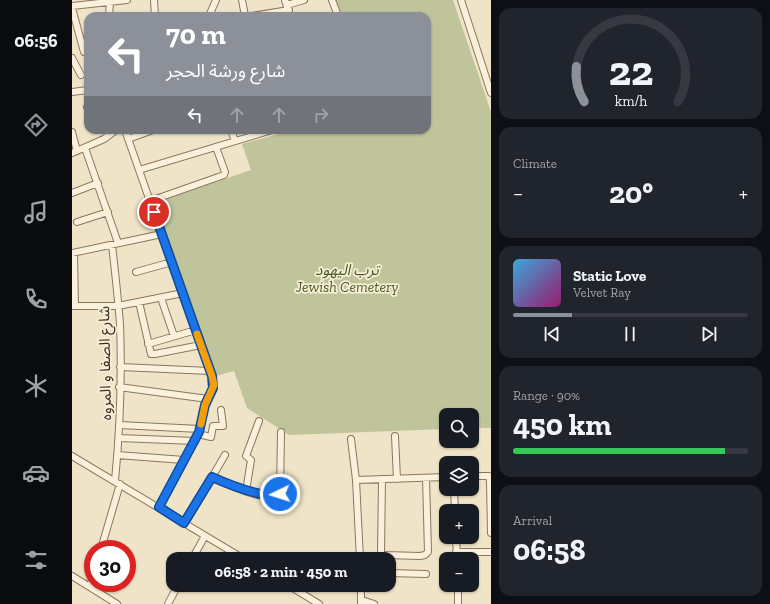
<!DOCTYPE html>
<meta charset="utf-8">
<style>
body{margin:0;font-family:"Zilla Slab","Noto Sans Arabic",serif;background:#20242c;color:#f1f3f6;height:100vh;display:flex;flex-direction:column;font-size:15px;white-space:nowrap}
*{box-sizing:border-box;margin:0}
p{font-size:13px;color:#9ea1a6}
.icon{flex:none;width:22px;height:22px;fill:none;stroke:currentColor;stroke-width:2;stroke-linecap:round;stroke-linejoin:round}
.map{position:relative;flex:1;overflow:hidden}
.side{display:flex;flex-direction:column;gap:8px;padding:8px;background:#0d0f14;width:279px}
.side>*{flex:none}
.hud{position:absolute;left:12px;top:12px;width:347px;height:122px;border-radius:12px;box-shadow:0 1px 3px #0004;background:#8c9099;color:#fff;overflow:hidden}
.fabs{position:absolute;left:367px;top:408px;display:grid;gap:8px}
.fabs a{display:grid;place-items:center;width:40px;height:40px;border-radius:8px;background:#171b24;box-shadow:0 1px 3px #0004;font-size:20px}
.speed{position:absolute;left:12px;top:540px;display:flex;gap:8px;font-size:20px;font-weight:700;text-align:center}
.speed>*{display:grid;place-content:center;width:52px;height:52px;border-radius:50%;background:#171b24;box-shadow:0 1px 3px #0004;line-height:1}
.speed .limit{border:6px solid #d22;background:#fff;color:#111}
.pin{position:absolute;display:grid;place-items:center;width:34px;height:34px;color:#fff;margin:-17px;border:2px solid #fff;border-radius:50%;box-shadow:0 1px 4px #0007}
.me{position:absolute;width:44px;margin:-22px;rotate:266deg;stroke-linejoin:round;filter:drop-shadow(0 0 3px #0008)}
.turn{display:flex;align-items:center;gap:14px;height:84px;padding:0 16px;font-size:18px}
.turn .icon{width:52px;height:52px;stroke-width:2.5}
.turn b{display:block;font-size:28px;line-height:34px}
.lanes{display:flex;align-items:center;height:38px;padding:0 16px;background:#0003;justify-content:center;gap:20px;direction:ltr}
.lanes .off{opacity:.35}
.big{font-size:30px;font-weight:800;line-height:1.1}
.side .widget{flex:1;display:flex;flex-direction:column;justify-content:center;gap:6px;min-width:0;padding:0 14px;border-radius:12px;background:#20242c}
.side .dial{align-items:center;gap:0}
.dial svg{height:104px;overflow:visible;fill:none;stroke:#363941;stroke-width:7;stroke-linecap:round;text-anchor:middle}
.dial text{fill:#f1f3f6;stroke:none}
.song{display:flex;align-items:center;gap:12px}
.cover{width:48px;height:48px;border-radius:6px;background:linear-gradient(135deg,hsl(200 70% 55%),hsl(320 70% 35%))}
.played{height:4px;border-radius:2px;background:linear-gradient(90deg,#8c9099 25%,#363941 25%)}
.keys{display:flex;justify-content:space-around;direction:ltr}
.heat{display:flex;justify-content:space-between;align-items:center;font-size:22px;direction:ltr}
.charge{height:6px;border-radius:3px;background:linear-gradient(90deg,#34c759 90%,#363941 0)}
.trip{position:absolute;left:94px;top:552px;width:230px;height:40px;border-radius:12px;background:#171b24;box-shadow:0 1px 3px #0004;font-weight:800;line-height:40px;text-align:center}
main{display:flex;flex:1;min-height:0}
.tab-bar{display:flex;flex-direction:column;width:72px;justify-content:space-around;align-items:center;background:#090b0e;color:#9ea1a6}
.tab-bar .icon{width:28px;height:28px}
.tab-bar .selected{color:#8c9099}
.tab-bar b{font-size:18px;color:#f1f3f6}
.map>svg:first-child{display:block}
.cemetery{fill:#bfc49a}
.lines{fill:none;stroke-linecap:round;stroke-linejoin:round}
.street-casing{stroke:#8d765c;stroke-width:8}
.street{stroke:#faf1dc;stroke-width:6}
.route-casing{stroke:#114b97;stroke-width:10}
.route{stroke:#1a73e8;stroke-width:7}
.slow{stroke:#f59e0b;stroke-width:7}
.labels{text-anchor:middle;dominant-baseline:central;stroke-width:3.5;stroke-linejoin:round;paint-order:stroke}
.park-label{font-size:15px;font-style:italic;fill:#4d5a26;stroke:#f7eed8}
.street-label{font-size:15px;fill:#3d2e20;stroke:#f7eed8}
</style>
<main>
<nav class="tab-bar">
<b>06:56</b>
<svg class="icon selected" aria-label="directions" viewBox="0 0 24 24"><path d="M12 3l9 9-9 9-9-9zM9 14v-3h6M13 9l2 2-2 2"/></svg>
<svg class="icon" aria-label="music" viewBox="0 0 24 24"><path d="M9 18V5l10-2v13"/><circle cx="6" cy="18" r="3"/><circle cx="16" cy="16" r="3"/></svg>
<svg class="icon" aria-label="phone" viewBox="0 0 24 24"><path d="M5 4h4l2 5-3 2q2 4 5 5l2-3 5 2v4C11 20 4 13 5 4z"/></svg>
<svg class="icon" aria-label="climate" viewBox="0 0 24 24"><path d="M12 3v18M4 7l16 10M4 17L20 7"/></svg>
<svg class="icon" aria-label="car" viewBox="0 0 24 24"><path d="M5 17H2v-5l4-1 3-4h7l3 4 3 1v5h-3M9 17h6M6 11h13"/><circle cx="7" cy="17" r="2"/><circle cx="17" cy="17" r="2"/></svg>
<svg class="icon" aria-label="filters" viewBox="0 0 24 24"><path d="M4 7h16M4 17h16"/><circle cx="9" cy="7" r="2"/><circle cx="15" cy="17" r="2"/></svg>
</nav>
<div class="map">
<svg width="419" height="604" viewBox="0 0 419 604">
<rect width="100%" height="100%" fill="#f0e4c8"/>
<path class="cemetery" d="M 263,0 L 381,0 L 419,112 L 419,428 L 400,428 L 400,415 L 374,415 L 374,429 L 217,435 L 175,408 L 162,371 L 144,376 L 83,203 L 179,170 L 170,144 L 222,130 L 355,130 L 355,16 L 268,16 Z"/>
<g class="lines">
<g class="street-casing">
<path id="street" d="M 82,0 L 83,16
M 170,0 L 173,16
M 213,0 L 218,16
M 260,0 L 266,16
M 389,0 L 419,93
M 215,5 L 232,0
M 0,6 L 55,0
M 0,8 L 12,52
M 37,16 L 38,2
M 137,16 L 144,0
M 180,16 L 217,10
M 0,58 L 9,75
M 0,92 L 16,90
M 15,107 L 16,106
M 53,130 L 141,381 L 141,388 L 133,405 L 127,432 L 87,507
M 159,130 L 163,141
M 0,132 L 5,151
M 56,139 L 81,130
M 13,148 L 46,243
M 0,153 L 32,139 L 44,130
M 67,170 L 200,130
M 0,193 L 26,183
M 78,201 L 152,175 L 153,172 L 144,147
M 5,222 L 36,212
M 40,245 C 43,271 46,298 48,324 C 50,376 48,429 43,481
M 0,253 L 90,234
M 2,253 L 3,306
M 64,272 L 100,262
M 89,298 L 102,336
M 67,302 L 79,354 L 83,354 L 129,345
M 0,306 L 46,306 L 111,293
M 76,344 L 124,330
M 48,367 L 138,371
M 47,387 L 136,399
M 47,425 L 128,429
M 126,434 L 139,437 L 141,426 L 151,426 L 149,410
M 323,436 L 325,479
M 47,438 L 123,441
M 279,439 L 284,480 L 374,477
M 45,455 L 112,460
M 0,456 L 172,559
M 400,476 L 417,476 L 418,482 L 419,533
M 140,477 C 160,486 185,499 207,497 L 208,494 L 209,432
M 310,479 L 309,553 L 313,555 L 348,556 L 353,555 L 356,552 L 354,478
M 284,480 L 288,559
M 382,489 L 383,511
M 174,491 L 179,460 L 174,456 L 187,421
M 113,523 L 153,455
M 384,537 L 385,559
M 29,549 L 48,484
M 384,552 L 419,552
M 120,559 L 133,536
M 317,573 L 354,574
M 0,576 L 45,604
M 216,585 L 247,604
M 289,585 L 289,604
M 18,587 L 21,576
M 290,600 L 302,604
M 96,604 L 106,585
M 386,604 L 386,585"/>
</g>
<use href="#street" class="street"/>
</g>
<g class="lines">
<g class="route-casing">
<path id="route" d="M 82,212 L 140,376 L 141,388 L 133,405 L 127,432 L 87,507 L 112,523 L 140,477 C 162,487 181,494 205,497 L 208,494"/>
</g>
<use href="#route" class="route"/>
<path class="slow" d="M 125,334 L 140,376 L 142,385 L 133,405 L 129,424"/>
</g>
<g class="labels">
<g class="park-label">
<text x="275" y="270">ترب اليهود<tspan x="275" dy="17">Jewish Cemetery</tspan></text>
</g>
<g class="street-label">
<text transform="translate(33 363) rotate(-91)">شارع الصفا و المروه</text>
</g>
</g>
</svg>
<div class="fabs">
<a><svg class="icon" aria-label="search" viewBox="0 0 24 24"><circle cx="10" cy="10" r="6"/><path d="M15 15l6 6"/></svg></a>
<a><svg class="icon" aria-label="layers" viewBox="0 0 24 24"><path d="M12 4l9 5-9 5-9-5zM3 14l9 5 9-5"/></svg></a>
<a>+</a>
<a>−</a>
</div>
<div class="speed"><div class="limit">30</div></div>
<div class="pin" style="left:82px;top:212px;background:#d93025"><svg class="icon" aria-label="arrive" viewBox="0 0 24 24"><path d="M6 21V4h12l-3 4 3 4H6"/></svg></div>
<svg class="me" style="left:208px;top:494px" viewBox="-20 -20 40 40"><circle r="17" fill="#1a73e8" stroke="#fff" stroke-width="3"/><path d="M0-11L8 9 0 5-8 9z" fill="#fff"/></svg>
<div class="trip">06:58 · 2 min · 450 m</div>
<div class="hud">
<div class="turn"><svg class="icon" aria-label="left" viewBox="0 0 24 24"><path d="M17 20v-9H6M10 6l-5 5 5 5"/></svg><div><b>70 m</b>شارع ورشة الحجر</div></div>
<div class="lanes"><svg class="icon" aria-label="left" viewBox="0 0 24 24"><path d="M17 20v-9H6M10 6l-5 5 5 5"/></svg><svg class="icon off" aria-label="ahead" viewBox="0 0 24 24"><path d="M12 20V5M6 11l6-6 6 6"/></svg><svg class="icon off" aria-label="ahead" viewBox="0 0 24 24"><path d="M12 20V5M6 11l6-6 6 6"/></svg><svg class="icon off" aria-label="right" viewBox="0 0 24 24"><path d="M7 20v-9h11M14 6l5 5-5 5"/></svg></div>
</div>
</div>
<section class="side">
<div class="widget dial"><svg viewBox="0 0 100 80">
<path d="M14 69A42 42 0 1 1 86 69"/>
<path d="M14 69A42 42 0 0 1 8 42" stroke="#8c9099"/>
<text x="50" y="56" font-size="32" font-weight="700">22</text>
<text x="50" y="72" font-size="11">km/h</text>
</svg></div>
<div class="widget"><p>Climate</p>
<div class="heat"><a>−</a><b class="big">20°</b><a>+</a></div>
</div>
<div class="widget">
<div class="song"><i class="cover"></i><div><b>Static Love</b><p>Velvet Ray</p></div></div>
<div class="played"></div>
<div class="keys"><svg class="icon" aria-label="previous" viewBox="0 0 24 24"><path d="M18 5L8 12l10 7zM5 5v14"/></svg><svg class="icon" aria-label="pause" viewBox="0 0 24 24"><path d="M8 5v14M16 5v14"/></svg><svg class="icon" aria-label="next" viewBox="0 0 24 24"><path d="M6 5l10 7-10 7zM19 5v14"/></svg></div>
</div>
<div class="widget"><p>Range · 90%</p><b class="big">450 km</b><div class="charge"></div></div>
<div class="widget"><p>Arrival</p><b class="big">06:58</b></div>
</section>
</main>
